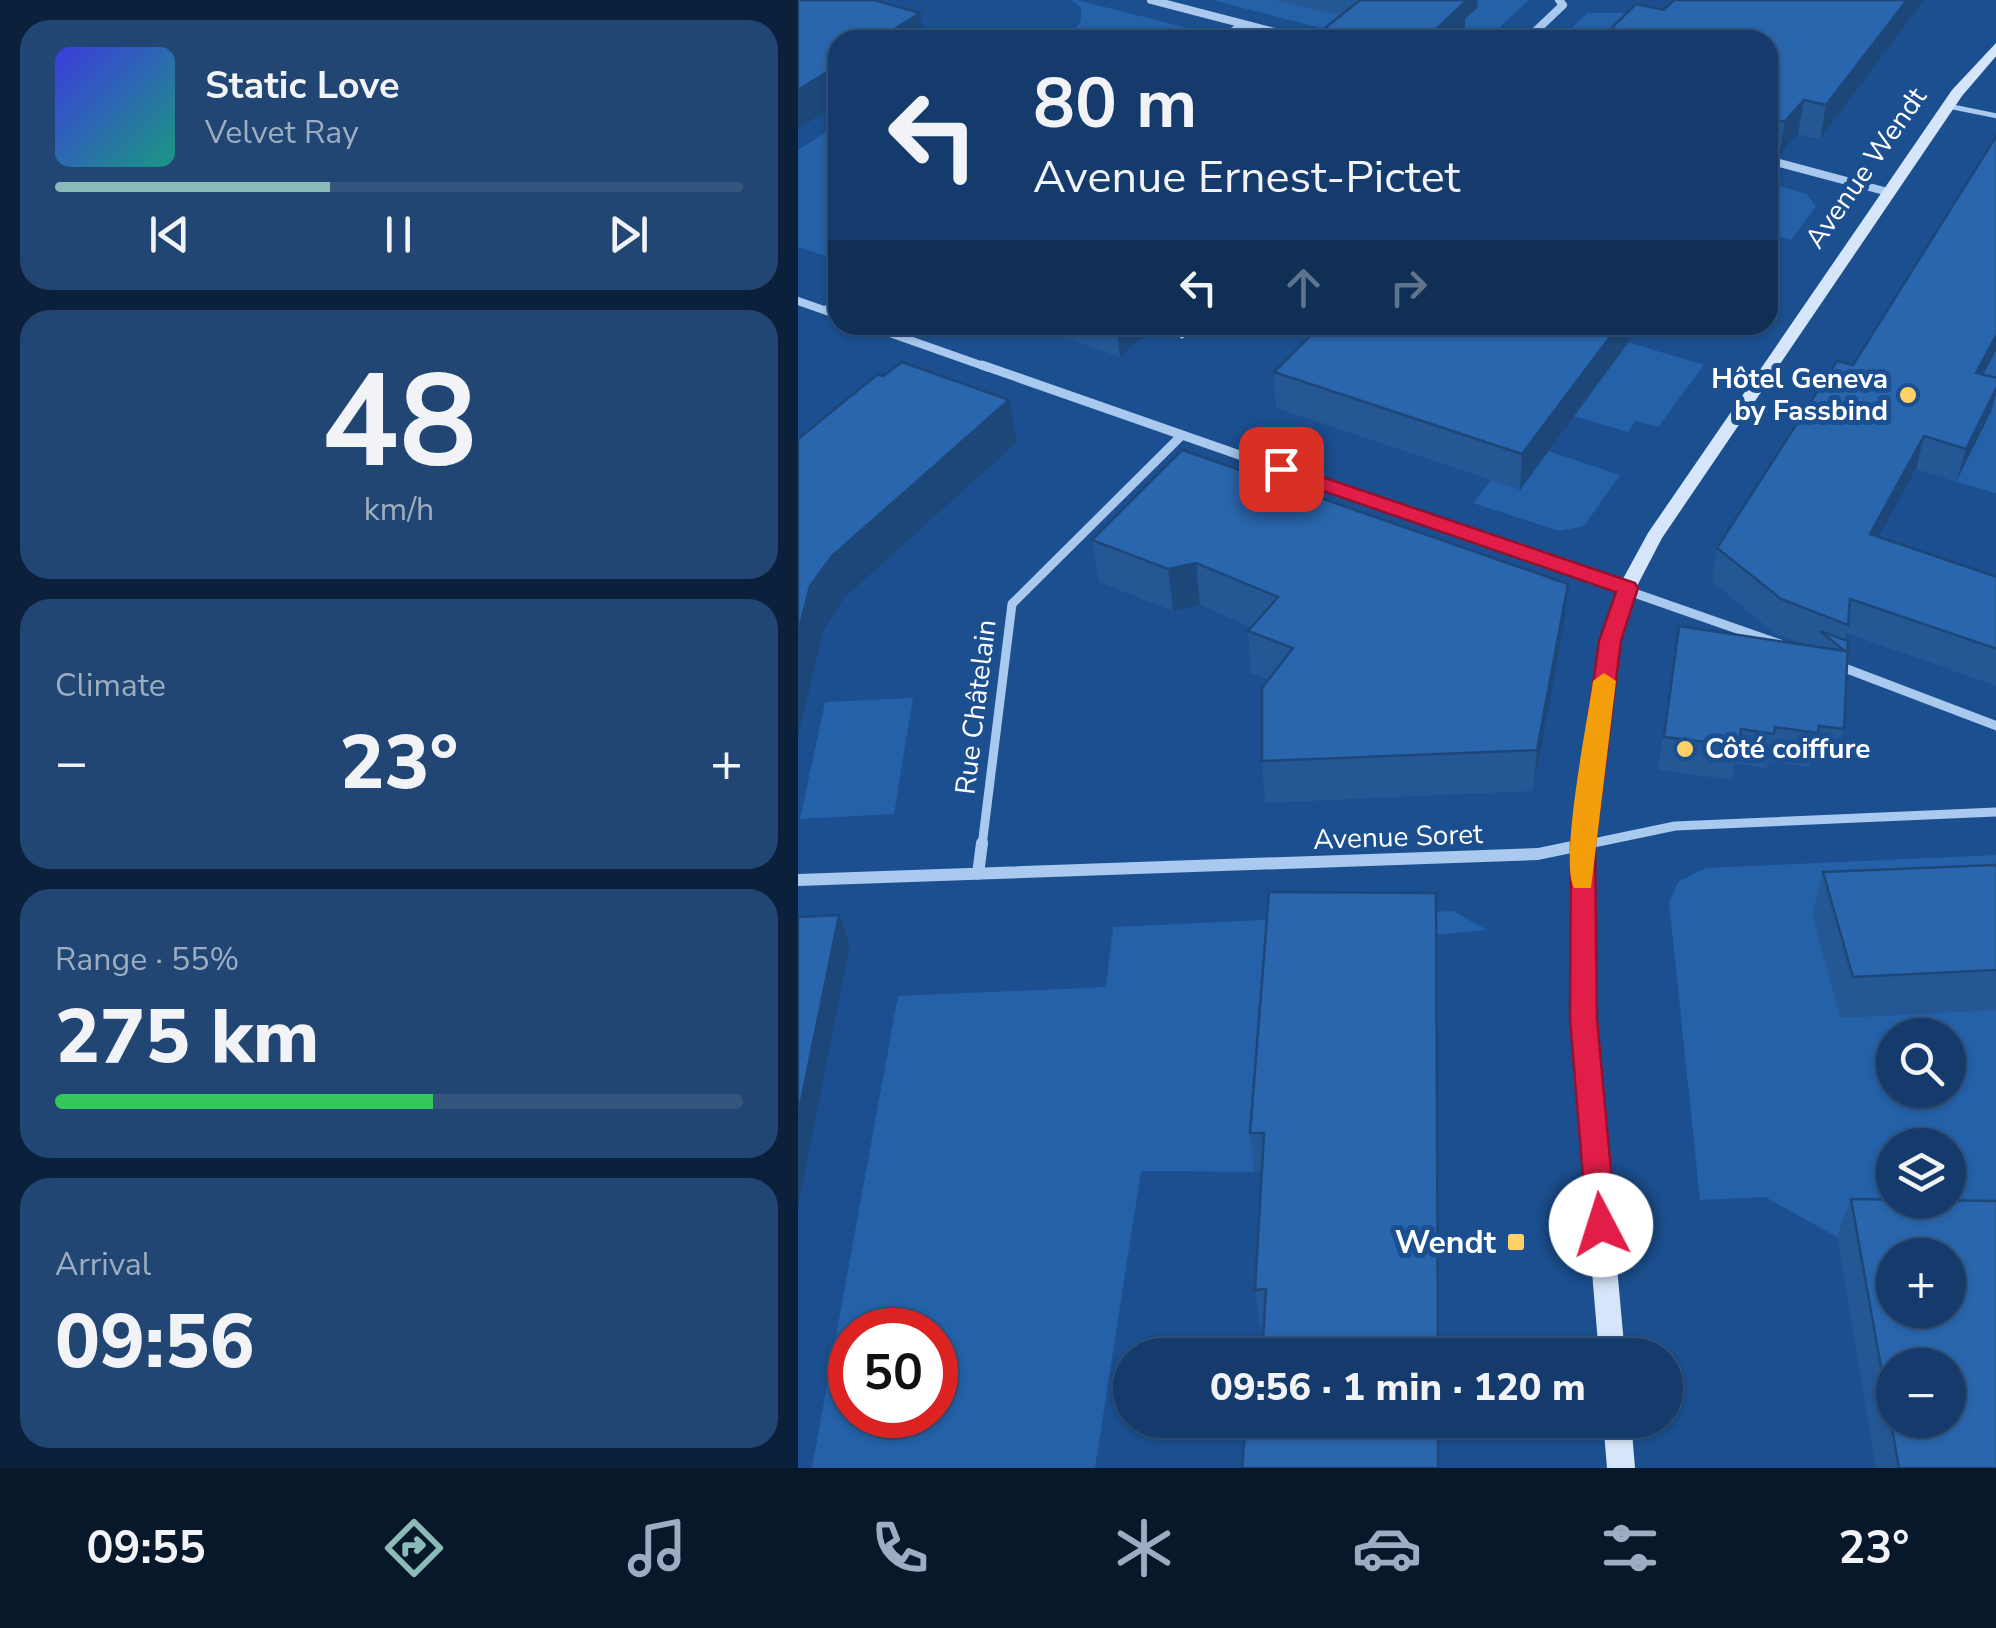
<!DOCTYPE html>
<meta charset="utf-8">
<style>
body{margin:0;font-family:"Nunito Sans",sans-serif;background:#214673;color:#f1f3f6;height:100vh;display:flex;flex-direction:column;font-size:38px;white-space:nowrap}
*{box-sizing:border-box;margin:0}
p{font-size:32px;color:#9dadc1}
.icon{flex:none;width:55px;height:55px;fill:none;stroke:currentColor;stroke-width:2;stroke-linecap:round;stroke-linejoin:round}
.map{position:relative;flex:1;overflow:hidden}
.panel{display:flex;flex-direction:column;gap:20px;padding:20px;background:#0b203b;width:798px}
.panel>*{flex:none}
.banner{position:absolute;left:30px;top:30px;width:950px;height:305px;border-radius:30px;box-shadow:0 2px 8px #0004,0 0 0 2px #33557e;background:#143b6b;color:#f1f3f6;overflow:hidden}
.buttons{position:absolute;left:1078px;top:1018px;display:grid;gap:20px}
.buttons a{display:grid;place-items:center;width:90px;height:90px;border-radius:50%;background:#143b6b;box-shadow:0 2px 8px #0004,0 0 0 2px #33557e;font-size:50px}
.speed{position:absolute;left:30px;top:1308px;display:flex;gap:20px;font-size:50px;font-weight:700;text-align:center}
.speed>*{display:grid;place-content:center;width:130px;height:130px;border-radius:50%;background:#143b6b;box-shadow:0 2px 8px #0004,0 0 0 2px #33557e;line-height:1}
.speed .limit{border:15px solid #d22;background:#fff;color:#111}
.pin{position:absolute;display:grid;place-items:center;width:85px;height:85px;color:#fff;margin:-42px;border-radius:20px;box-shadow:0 5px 15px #0006}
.me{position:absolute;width:110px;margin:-55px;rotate:355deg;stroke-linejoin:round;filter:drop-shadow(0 0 8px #0008)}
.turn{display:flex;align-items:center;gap:35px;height:210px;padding:0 40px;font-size:45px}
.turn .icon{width:130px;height:130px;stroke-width:2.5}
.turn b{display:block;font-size:70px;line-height:85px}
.lanes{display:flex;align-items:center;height:95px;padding:0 40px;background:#0003;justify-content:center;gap:50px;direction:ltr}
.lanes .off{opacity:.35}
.big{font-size:75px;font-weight:800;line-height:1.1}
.panel .tile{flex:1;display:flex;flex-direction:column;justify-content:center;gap:15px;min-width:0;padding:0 35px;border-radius:30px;background:#214673}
.panel .dial{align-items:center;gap:0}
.dial b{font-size:130px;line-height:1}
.song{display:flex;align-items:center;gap:30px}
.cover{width:120px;height:120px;border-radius:15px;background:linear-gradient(135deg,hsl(240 70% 55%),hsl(170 70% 35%))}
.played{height:10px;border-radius:5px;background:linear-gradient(90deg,#8bbbb9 40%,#33557e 40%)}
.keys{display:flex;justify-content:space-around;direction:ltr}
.heat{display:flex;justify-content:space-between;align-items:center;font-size:55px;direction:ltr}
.charge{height:15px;border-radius:8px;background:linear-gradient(90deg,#34c759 55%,#33557e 0)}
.trip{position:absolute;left:315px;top:1338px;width:570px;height:100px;border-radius:50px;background:#143b6b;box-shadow:0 2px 8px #0004,0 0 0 2px #33557e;font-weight:800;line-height:100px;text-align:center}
.tab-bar{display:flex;height:160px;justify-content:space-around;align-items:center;background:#08182b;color:#9dadc1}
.tab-bar .icon{width:70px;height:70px}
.tab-bar .current{color:#8bbbb9}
.tab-bar b{font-size:45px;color:#f1f3f6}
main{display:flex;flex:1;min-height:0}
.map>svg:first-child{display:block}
.green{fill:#2461a8;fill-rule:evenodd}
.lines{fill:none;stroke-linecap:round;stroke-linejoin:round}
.service{stroke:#a9c9ee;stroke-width:5}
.pedestrian{stroke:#a9c9ee;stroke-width:6}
.minor-far2{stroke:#a9c9ee;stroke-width:8}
.minor-far1{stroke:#a9c9ee;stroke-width:9}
.minor{stroke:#a9c9ee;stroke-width:12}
.secondary{fill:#d6e6fa;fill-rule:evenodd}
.wall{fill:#245895}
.shaded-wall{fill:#1d4779}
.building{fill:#2a66ad;stroke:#1d4779;stroke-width:2.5;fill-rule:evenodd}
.route{fill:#e11d48;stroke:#92132f;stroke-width:2.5}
.slow{fill:#f59e0b}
.poi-dot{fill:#ffd166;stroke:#1b4f8f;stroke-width:4}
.labels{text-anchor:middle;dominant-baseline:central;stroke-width:10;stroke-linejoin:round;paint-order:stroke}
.street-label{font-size:28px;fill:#fff;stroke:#1b4f8f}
.poi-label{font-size:28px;font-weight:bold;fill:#fff;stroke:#1b4f8f;text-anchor:end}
.near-poi-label{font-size:32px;font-weight:bold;fill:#fff;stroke:#1b4f8f;text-anchor:end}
</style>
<main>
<section class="panel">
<div class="tile">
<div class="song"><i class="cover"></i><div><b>Static Love</b><p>Velvet Ray</p></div></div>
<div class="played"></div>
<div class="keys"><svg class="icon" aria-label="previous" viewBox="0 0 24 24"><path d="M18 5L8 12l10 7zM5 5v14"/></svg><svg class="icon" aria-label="pause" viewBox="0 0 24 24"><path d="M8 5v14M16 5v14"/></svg><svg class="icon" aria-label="next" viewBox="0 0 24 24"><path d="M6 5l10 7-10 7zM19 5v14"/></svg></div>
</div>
<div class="tile dial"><b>48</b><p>km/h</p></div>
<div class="tile"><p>Climate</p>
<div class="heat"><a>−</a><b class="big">23°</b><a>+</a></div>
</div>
<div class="tile"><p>Range · 55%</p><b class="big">275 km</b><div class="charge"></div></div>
<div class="tile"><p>Arrival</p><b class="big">09:56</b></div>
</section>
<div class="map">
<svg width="1199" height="1468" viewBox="0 0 1199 1468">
<rect width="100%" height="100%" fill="#1b4f8f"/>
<path class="green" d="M 274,0 L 279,0 L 437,40 L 257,40 L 274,32 L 283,21 L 283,8 Z
M 414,0 L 731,0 L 688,40 L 569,40 Z
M 789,13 L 826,13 L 849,20 L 850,40 L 762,40 Z
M 40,124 L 40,260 L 0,247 L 0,150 Z
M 970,182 L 1008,194 L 1018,206 L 993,240 L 970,234 Z
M 829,342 L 906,365 L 860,427 L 837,421 L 830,432 L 775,416 Z
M 1198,348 L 1198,493 L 1158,482 L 1192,412 L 1167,405 Z
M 750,451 L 822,475 L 786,526 L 761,531 L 675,503 L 693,480 Z
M 115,698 L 96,814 L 2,819 L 27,702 Z
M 1198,855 L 1198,1238 L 1039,1237 L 967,1197 L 902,1200 L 871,902 L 880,882 L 908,868 ZM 1095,1035 L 1150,1035 L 1150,1090 L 1095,1090 ZM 1095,1145 L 1150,1145 L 1150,1200 L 1095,1200 Z
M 655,911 L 689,930 L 637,935 L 475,934 L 456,1172 L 343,1171 L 297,1468 L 14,1468 L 100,996 L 308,987 L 315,927 ZM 52,1330 L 138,1330 L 138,1415 L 52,1415 Z"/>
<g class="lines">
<path class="service" d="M 1150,106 L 1199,116
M 384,336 L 395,325"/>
<path class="pedestrian" d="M 26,310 L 40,299"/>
<path class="minor-far2" d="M 353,0 L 507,40
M 424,40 L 445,24
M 728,40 L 765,5 L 761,0
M 970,160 L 1090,192
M 0,301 L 40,315
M 69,325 L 191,368"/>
<path class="minor-far1" d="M 184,365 L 982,644
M 1036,664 L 1199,726
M 184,846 L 214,604 L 384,435
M 781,846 L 877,826 L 1199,812"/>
<path class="minor" d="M 180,874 L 184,843
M 0,880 L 740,854 L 793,843"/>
<path class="secondary" d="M 1199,42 L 1199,55 L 1164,96 L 864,538 L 838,588 L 822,641 L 796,844 L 799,1047 L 827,1355 L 801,1355 L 775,1047 L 774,844 L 802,641 L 820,588 L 850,533 L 1154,90 Z
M 805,1420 L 833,1420 L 837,1468 L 809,1468 Z"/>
</g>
<path class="wall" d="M 477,0 L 680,0 L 679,8 L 667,19 L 667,33 L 543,16 Z
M 876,0 L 1126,0 L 1022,139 L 1000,134 L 981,155 L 973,155 L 970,169 L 970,40 L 866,10 Z
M 1199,135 L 1199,349 L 1185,375 L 1199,378 L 1199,393 L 1193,412 L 1158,482 L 1118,469 L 1080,537 L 1199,577 L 1199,686 L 1048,633 L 1047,640 L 1046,729 L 1037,763 L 1013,760 L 1012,767 L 970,761 L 969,768 L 937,763 L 934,780 L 860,770 L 881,626 L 1009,645 L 976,633 L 914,581 L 919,548 L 1055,365 Z
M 230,325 L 358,325 L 322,357 Z
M 843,325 L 722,490 L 478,408 L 476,372 Z
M 294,540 L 770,584 L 766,626 L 735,791 L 467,803 L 464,761 L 471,680 L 453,673 L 450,631 L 453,627 L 402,605 L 375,611 L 301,582 Z
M 1199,865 L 1199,1010 L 1042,1018 L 1014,914 L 1025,872 Z
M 638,893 L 466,1326 L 462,1326 L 457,1290 L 464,1172 L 456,1172 L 452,1133 Z
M 1053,1199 L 1199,1468 L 1078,1468 L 1039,1237 Z"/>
<path class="shaded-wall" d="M 660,0 L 680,0 L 679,8 L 667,19 L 667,33 L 660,40 L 627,40 Z
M 1109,0 L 1126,0 L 1022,139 L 1028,105 Z
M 122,13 L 127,40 L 79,40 Z
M 40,65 L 40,103 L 0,129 L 0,90 Z
M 1006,100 L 1000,134 L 981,155 L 987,121 Z
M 976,134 L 970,169 L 970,141 Z
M 318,325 L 358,325 L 322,357 Z
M 821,325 L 843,325 L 722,490 L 724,454 Z
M 1199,334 L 1199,349 L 1168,405 L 1178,373 Z
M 1199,387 L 1193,412 L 1158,482 L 1168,449 Z
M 211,400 L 219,442 L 46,598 L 26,629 L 0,735 L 0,634 L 12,586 L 34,556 Z
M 1126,436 L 1118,469 L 1064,567 L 1072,534 Z
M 398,563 L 402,605 L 375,611 L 370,569 Z
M 770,584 L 766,626 L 735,791 L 739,750 Z
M 41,915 L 52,945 L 0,1208 L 0,1116 Z"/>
<path class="building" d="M 0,0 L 76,0 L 122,13 L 79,40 L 40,40 L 40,65 L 0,90 Z
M 562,0 L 667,0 L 668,1 L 627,40 L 512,40 Z
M 876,0 L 1109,0 L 1028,105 L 1006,100 L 987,121 L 970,121 L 970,40 L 801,40 L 838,4 L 866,10 Z
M 970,130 L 976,134 L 970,141 Z
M 1199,135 L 1199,334 L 1178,373 L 1199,378 L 1199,387 L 1168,449 L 1126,436 L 1072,534 L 1199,577 L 1199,649 L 1052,599 L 1050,625 L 983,599 L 919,548 L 1039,361 L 1055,365 Z
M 523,325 L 821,325 L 724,454 L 476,372 Z
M 104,362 L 211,400 L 34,556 L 12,586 L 0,634 L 0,439 L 80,374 L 85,376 Z
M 384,450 L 770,584 L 739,750 L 464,761 L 464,688 L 495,648 L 450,631 L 480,597 L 398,563 L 370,569 L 294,540 Z
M 881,626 L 1047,651 L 1022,631 L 1050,641 L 1046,729 L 1021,726 L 1020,733 L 977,727 L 976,734 L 943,729 L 941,746 L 866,737 Z
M 1199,865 L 1199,970 L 1055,977 L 1025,872 Z
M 471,892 L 638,893 L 640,1355 L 464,1355 L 468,1289 L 457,1290 L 466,1133 L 452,1133 Z
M 41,915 L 0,1116 L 0,917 Z
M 1053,1199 L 1199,1201 L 1199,1468 L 1101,1468 ZM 1095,1255 L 1150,1255 L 1150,1310 L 1095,1310 ZM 1095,1365 L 1150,1365 L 1150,1420 L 1095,1420 Z
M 448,1420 L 640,1420 L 640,1468 L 444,1468 Z"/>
<path class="route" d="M 483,463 L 837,583 L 840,588 L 823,641 L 797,844 L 799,1019 L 818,1225 L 813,1234 L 803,1238 L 793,1234 L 789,1225 L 772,1019 L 773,844 L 801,641 L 818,592 L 476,474 L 473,469 Z"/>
<path class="slow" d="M 806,673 L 818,681 L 793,888 L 776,888 C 761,860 790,720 795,681 Z"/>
<g class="poi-dot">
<circle cx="1110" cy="395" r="10"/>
<circle cx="887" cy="749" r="10"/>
<rect x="708" y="1232" width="20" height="20" rx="5"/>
</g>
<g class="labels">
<g class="street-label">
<text transform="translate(1068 168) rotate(-55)">Avenue Wendt</text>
<text transform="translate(178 707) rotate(-83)">Rue Châtelain</text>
<text transform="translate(600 837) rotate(-2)">Avenue Soret</text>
</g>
<g class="poi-label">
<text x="1090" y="379">Hôtel Geneva<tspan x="1090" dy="32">by Fassbind</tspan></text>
<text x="907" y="749" text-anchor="start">Côté coiffure</text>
</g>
<g class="near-poi-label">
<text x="698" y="1242">Wendt</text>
</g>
</g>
</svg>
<div class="buttons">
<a><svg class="icon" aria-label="search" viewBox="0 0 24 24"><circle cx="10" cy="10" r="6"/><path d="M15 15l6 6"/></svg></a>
<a><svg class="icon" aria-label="layers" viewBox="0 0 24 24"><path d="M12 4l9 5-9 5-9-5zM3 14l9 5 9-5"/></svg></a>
<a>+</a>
<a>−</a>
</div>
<div class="speed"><div class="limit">50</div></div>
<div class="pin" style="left:483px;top:469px;background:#d93025"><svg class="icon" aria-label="arrive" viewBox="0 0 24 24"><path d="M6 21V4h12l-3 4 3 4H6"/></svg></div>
<svg class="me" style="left:803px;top:1225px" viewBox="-20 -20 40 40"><circle r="19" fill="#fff"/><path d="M0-13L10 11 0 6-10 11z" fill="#e11d48"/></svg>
<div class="trip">09:56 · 1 min · 120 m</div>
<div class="banner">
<div class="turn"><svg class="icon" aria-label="left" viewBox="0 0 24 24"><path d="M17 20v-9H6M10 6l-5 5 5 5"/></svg><div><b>80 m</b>Avenue Ernest-Pictet</div></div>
<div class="lanes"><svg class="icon" aria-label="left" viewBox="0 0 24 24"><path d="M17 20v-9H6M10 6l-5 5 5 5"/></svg><svg class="icon off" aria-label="ahead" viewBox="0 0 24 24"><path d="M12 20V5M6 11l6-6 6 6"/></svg><svg class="icon off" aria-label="right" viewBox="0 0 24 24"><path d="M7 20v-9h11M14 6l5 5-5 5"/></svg></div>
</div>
</div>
</main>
<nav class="tab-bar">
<b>09:55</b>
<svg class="icon current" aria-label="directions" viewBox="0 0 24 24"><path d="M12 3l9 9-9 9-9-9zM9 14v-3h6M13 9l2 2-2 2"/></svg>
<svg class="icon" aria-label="music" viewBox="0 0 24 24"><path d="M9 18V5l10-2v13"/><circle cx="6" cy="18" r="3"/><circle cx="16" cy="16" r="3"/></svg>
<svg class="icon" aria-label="phone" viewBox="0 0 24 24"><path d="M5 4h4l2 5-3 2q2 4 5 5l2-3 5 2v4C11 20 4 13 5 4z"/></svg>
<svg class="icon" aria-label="climate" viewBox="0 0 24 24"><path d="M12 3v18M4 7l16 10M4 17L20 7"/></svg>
<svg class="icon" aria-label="car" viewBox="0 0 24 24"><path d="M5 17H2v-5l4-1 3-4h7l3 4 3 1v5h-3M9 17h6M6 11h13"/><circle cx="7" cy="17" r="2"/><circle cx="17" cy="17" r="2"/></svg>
<svg class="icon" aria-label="filters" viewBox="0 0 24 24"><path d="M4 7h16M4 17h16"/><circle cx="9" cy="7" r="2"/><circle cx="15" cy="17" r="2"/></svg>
<b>23°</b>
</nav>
